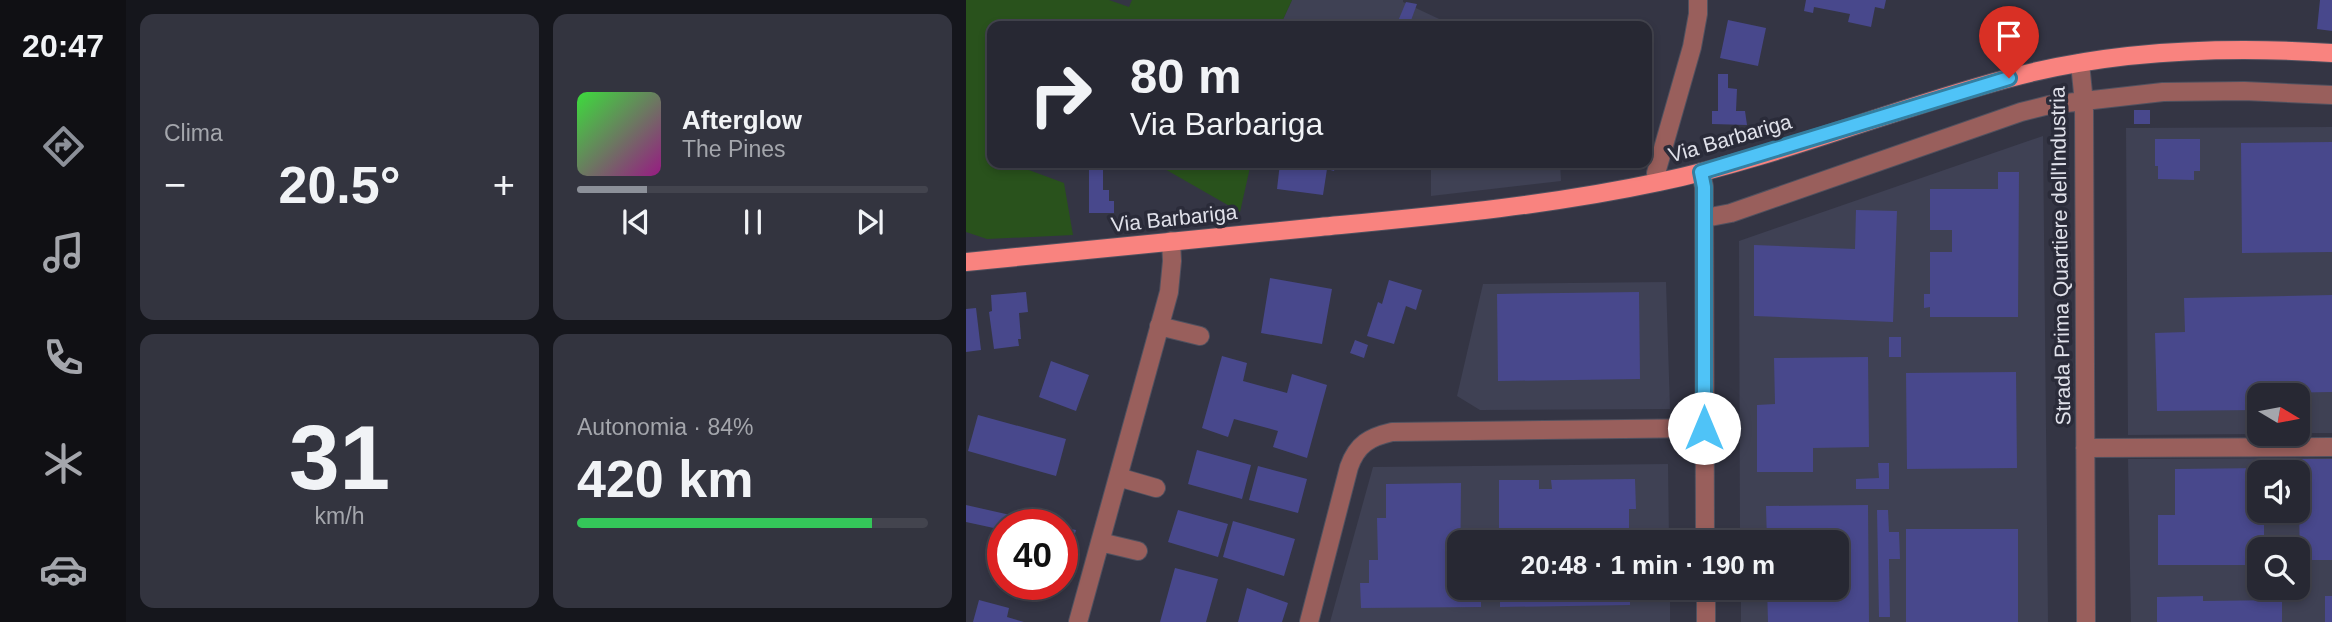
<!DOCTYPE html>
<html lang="it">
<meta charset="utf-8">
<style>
body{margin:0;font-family:Arial,sans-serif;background:#33343f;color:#f1f3f6;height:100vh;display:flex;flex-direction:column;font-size:26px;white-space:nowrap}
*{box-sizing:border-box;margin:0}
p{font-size:23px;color:#a4a6ac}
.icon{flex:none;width:38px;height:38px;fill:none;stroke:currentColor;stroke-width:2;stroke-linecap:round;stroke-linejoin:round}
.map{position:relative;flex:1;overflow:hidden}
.panel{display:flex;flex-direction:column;gap:14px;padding:14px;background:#15161c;width:840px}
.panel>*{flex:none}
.top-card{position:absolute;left:21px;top:21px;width:665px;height:147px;border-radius:14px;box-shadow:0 4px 10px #0003,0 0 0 2px #43444e;background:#272833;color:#f1f3f6;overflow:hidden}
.needle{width:46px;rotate:100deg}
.buttons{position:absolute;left:1281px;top:383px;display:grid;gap:14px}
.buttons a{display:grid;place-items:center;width:63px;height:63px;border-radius:14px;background:#272833;box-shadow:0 4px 10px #0003,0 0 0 2px #43444e;font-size:35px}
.speed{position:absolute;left:21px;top:509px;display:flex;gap:14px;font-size:35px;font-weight:700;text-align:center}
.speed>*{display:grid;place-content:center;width:91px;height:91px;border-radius:50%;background:#272833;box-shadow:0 4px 10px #0003,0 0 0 2px #43444e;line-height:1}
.speed .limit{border:10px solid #d22;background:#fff;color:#111}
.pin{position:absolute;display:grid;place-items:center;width:60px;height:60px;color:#fff;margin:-72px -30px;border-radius:50% 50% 50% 0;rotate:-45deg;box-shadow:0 0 7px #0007}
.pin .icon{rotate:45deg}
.me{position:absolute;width:77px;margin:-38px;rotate:0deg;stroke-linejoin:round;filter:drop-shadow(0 0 5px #0008)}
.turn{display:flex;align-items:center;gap:24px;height:147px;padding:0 28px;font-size:32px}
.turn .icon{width:91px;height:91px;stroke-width:2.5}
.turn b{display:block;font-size:49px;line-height:60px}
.big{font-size:52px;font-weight:800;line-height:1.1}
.panel .tile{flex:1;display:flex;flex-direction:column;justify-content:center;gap:10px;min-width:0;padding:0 24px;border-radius:14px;background:#33343f}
.panel .dial{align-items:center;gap:0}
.dial b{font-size:91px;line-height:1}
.song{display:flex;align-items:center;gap:21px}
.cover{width:84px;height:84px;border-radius:10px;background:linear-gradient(135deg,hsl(120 70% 55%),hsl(310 70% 35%))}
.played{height:7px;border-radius:4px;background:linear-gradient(90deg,#8c9099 20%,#43444e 20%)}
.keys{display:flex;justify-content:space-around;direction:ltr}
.heat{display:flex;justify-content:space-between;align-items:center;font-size:38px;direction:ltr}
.charge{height:10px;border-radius:5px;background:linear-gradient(90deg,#34c759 84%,#43444e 0)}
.panel .tiles{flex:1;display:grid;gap:14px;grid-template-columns:repeat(2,1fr)}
.trip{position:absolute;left:481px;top:530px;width:402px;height:70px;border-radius:14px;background:#272833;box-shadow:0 4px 10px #0003,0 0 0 2px #43444e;font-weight:800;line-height:70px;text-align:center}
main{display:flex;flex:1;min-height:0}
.tabs{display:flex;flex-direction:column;width:126px;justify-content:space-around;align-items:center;background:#101014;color:#a4a6ac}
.tabs .icon{width:49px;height:49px}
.tabs .on{color:#8c9099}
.tabs b{font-size:32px;color:#f1f3f6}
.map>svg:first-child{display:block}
.built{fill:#3f4154;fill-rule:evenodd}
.green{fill:#29521c}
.building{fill:#48488c}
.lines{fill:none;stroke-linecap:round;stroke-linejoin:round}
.minor-casing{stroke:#50515f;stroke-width:20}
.major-casing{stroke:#50515f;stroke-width:20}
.minor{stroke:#995f5c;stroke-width:18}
.major{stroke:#f9837f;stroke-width:18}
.route-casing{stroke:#337fa1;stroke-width:18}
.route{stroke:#4fc3f7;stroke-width:12}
.labels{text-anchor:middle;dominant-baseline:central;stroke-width:7;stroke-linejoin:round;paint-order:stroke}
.street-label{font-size:21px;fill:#e0e1ea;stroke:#2a2b39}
</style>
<main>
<nav class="tabs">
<b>20:47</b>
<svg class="icon on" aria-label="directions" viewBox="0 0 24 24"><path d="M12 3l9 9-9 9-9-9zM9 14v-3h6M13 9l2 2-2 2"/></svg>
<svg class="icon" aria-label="music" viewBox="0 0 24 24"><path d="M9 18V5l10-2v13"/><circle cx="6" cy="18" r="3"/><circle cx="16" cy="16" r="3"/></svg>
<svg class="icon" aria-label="phone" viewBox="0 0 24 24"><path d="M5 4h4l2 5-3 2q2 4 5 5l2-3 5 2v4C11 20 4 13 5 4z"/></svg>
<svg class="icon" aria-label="climate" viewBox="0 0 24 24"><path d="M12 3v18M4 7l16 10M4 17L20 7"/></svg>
<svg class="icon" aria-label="car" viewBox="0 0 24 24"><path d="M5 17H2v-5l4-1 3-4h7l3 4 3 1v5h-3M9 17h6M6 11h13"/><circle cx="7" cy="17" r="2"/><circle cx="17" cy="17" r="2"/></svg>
</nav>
<section class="panel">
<div class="tiles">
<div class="tile"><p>Clima</p>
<div class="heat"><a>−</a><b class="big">20.5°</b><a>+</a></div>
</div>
<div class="tile">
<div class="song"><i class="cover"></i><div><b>Afterglow</b><p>The Pines</p></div></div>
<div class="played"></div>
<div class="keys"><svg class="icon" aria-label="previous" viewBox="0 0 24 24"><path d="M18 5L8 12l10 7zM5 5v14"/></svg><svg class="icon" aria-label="pause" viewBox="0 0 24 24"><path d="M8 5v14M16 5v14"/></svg><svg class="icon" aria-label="next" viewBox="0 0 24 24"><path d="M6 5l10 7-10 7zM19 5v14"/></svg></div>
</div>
<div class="tile dial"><b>31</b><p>km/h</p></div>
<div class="tile"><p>Autonomia · 84%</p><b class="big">420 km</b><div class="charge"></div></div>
</div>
</section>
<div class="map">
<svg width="1366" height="622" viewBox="0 0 1366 622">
<rect width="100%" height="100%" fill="#343544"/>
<path class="built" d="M 326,0 L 437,0 L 437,2 L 488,26 L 314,26 Z
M 1366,127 L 1366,433 L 1332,433 L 1332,396 L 1293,396 L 1293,434 L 1162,435 L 1160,128 Z
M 1077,136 L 1082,622 L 775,622 L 775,588 L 872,588 L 872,542 L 774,542 L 773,241 Z
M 465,163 L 594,163 L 595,181 L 465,196 Z
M 700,282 L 704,409 L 514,410 L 491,396 L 517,284 Z
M 1366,458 L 1366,622 L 1165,622 L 1162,459 ZM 1293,472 L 1332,472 L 1332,511 L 1293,511 ZM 1293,550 L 1332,550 L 1332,588 L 1293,588 Z
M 702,464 L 703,542 L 494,542 L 494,588 L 704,588 L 704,622 L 364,622 L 407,467 Z"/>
<path class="green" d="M 0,0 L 143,0 L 163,7 L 166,0 L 326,0 L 314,26 L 26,26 L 26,134 L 21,154 L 26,156 L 26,163 L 44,163 L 98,183 L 107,235 L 21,239 L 0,232 Z
M 186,163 L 285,163 L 274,212 L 190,164 Z"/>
<path class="building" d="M 840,0 L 920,0 L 918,9 L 909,7 L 905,27 L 882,22 L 884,14 L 848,7 L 847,13 L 838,11 Z
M 1354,0 L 1366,0 L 1366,31 L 1351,29 Z
M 440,2 L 451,4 L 443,26 L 430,26 Z
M 762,20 L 800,28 L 792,66 L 754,58 Z
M 752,74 L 762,74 L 762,88 L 771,89 L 770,111 L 779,111 L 781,125 L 746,124 L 746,111 L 752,111 Z
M 1168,110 L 1184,110 L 1184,124 L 1168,124 Z
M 1189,139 L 1234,139 L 1234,171 L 1228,171 L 1228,180 L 1192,179 L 1192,166 L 1189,166 Z
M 1366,142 L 1366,252 L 1276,253 L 1275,143 Z
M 314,163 L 370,163 L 368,171 L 361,169 L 357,195 L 311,189 Z
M 123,170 L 137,170 L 137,190 L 143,190 L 143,201 L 148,201 L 148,213 L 123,213 Z
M 1032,172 L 1053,172 L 1052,317 L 964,317 L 964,307 L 958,308 L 958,294 L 964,294 L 964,252 L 986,252 L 986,230 L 964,230 L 964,189 L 1032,189 Z
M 890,210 L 931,211 L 927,322 L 788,316 L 788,245 L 889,249 Z
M 304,278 L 366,289 L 356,344 L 295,333 Z
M 423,280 L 456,290 L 450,310 L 440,306 L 428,344 L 401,336 L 412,302 L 416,304 Z
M 60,292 L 62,312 L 53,313 L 55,339 L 52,339 L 53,346 L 28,349 L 23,312 L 26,311 L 25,295 Z
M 673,292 L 674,379 L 532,381 L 531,294 Z
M 1366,295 L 1366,392 L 1300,393 L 1300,396 L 1293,396 L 1293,410 L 1191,411 L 1189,333 L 1219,332 L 1218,298 Z
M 10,308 L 15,350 L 0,352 L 0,309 Z
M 923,337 L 935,337 L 935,357 L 923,357 Z
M 389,340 L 402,345 L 398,358 L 384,353 Z
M 256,356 L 281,363 L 277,381 L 321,393 L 326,374 L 361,385 L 341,458 L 307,447 L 312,431 L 268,419 L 262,437 L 236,428 Z
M 902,357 L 903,447 L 847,448 L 847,472 L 791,472 L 791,405 L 809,404 L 808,358 Z
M 85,361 L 123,375 L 110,411 L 73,397 Z
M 1050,372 L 1051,468 L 941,469 L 940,373 Z
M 12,415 L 100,439 L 90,476 L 2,451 Z
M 231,450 L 285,465 L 276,499 L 222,484 Z
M 1332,459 L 1366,459 L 1366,560 L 1334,560 Z
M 912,463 L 923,463 L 923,489 L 890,489 L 890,479 L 913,478 Z
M 292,466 L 341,479 L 332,513 L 283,500 Z
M 1298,468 L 1298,472 L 1293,472 L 1293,511 L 1298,511 L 1298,550 L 1293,550 L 1293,565 L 1192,565 L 1192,515 L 1209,515 L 1209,469 Z
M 669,479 L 670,509 L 663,509 L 663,542 L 533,542 L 533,480 L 573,480 L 573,489 L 586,489 L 585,480 Z
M 495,483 L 494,588 L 515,588 L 515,607 L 395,608 L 394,583 L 403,583 L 403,560 L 412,560 L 411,518 L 420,518 L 420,484 Z
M 0,505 L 62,519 L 60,525 L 37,525 L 37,530 L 0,522 Z
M 902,505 L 903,622 L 802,622 L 801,588 L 872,588 L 872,542 L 801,542 L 800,506 Z
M 212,510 L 262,524 L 252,557 L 202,542 Z
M 911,510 L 922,510 L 923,532 L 933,532 L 934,559 L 923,559 L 924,617 L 913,617 Z
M 267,521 L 329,539 L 318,576 L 257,557 Z
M 96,527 L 110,530 L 105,548 L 96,546 Z
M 940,529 L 1052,529 L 1052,622 L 940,622 Z
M 209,568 L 252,579 L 240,622 L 194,622 Z
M 281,588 L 322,603 L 316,622 L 272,622 Z
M 534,588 L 664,588 L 664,605 L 534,607 Z
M 1237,596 L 1237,601 L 1316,600 L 1316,622 L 1191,622 L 1191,597 Z
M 1359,596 L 1366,596 L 1366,622 L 1359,622 Z
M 13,600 L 43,608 L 41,617 L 58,622 L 7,622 Z"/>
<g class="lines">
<g class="minor-casing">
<path id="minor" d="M 1114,63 L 1118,103 L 1120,622
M 735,172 L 738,187 L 739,542
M 692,182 L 690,173 L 726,47 L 732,14 L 732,0
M 739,218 L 765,213 L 1055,112 L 1083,105 L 1197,92 L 1278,91 L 1366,95
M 193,326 L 234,336
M 1119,448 L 1366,447
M 152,477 L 190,488
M 134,542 L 172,551
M 740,588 L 740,622
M 112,622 L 203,292 L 206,261 L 205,241
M 343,622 L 383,467 C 391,444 404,437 426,432 L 738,428"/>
</g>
<g class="major-casing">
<path id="major" d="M 0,262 C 118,250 236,238 354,227 C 468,216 581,206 693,182 C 811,157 924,110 1040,79 C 1145,50 1258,46 1366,53"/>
</g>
<use href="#minor" class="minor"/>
<use href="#major" class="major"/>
</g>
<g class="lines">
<g class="route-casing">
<path id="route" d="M 738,428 L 738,187 L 735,172 L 1043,78"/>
</g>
<use href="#route" class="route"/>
</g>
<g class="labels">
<g class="street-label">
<text transform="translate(764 138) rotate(-16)">Via Barbariga</text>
<text transform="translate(208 218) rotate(-6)">Via Barbariga</text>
<text transform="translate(1094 256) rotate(-91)">Strada Prima Quartiere dell'Industria</text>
</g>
</g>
</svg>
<div class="buttons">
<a><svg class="needle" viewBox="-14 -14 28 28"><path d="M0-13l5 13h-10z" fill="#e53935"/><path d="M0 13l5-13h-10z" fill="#a4a6ac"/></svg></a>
<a><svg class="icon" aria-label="sound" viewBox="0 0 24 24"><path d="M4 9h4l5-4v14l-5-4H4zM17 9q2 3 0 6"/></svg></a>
<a><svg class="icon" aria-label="search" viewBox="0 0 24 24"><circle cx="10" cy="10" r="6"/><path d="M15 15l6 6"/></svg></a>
</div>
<div class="speed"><div class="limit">40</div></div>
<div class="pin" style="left:1043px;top:78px;background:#d93025"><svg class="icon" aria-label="arrive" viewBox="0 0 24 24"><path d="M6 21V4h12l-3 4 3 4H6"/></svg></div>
<svg class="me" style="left:738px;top:428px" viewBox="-20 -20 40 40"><circle r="19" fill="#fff"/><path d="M0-13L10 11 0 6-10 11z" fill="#4fc3f7"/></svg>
<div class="trip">20:48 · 1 min · 190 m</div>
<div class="top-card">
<div class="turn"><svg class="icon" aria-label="right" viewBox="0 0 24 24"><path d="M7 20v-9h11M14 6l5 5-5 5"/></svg><div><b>80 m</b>Via Barbariga</div></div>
</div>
</div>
</main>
